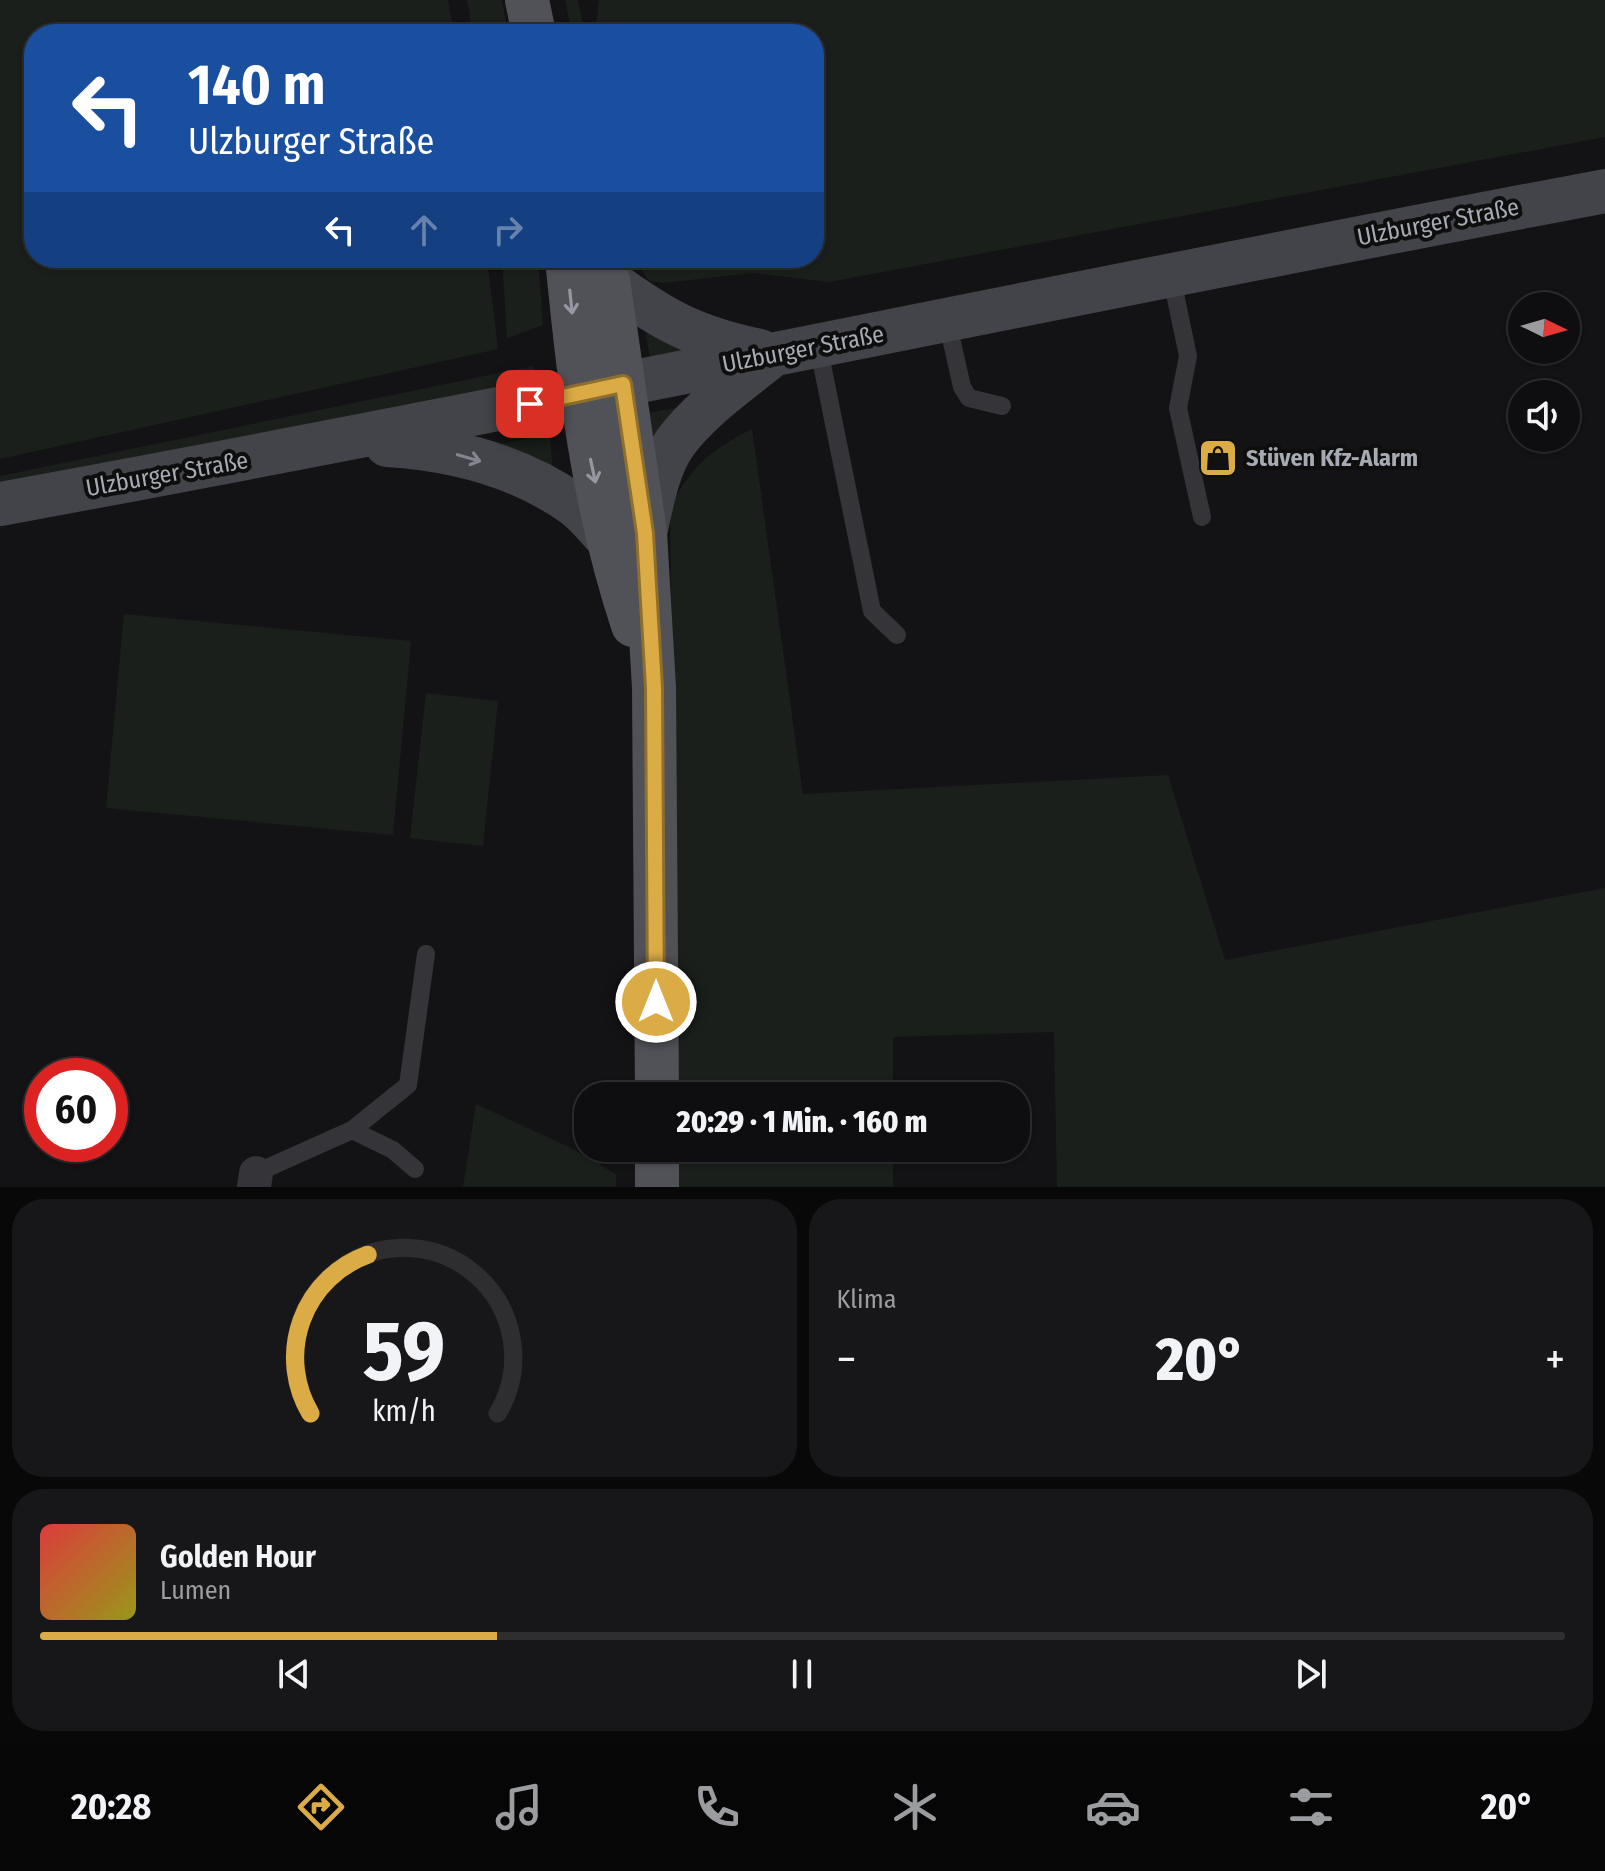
<!DOCTYPE html>
<html lang="de">
<meta charset="utf-8">
<style>
body{margin:0;font-family:"Fira Sans Condensed",sans-serif;background:#171719;color:#f1f3f6;height:100vh;display:flex;flex-direction:column;font-size:30px;white-space:nowrap}
*{box-sizing:border-box;margin:0}
p{font-size:26px;color:#9b9c9f}
.icon{flex:none;width:44px;height:44px;fill:none;stroke:currentColor;stroke-width:2;stroke-linecap:round;stroke-linejoin:round}
.map{position:relative;height:1187px;overflow:hidden}
.drawer{display:flex;flex-direction:column;gap:12px;padding:12px;background:#080809;flex:1}
.drawer>*{flex:none}
.hud{position:absolute;left:24px;top:24px;width:800px;height:244px;border-radius:32px;box-shadow:0 2px 6px #0004,0 0 0 2px #2e2e30;background:#1a4fa0;color:#fff;overflow:hidden}
.needle{width:52px;rotate:95deg}
.tools{position:absolute;left:1508px;top:292px;display:grid;gap:16px}
.tools a{display:grid;place-items:center;width:72px;height:72px;border-radius:50%;background:#0e0e10;box-shadow:0 2px 6px #0004,0 0 0 2px #2e2e30;font-size:40px}
.speed{position:absolute;left:24px;top:1058px;display:flex;gap:16px;font-size:40px;font-weight:700;text-align:center}
.speed>*{display:grid;place-content:center;width:104px;height:104px;border-radius:50%;background:#0e0e10;box-shadow:0 2px 6px #0004,0 0 0 2px #2e2e30;line-height:1}
.speed .limit{border:12px solid #d22;background:#fff;color:#111}
.pin{position:absolute;display:grid;place-items:center;width:68px;height:68px;color:#fff;margin:-34px;border-radius:16px;box-shadow:0 4px 12px #0006}
.me{position:absolute;width:88px;margin:-44px;rotate:0deg;stroke-linejoin:round;filter:drop-shadow(0 0 6px #0008)}
.turn{display:flex;align-items:center;gap:28px;height:168px;padding:0 32px;font-size:36px}
.turn .icon{width:104px;height:104px;stroke-width:2.5}
.turn b{display:block;font-size:56px;line-height:68px}
.lanes{display:flex;align-items:center;height:76px;padding:0 32px;background:#0003;justify-content:center;gap:40px;direction:ltr}
.lanes .off{opacity:.35}
.big{font-size:60px;font-weight:800;line-height:1.1}
.drawer .widget{flex:1;display:flex;flex-direction:column;justify-content:center;gap:12px;min-width:0;padding:0 28px;border-radius:32px;background:#171719}
.drawer .dial{align-items:center;gap:0}
.dial svg{height:208px;overflow:visible;fill:none;stroke:#2e2e30;stroke-width:7;stroke-linecap:round;text-anchor:middle}
.dial text{fill:#f1f3f6;stroke:none}
.song{display:flex;align-items:center;gap:24px}
.cover{width:96px;height:96px;border-radius:12px;background:linear-gradient(135deg,hsl(0 70% 55%),hsl(60 70% 35%))}
.played{height:8px;border-radius:4px;background:linear-gradient(90deg,#dbab45 30%,#2e2e30 30%)}
.keys{display:flex;justify-content:space-around;direction:ltr}
.heat{display:flex;justify-content:space-between;align-items:center;font-size:44px;direction:ltr}
.drawer .tiles{flex:1;display:grid;gap:12px;grid-template-columns:1fr 1fr}
.widget:last-child{grid-column:span 2}
.trip{position:absolute;left:574px;top:1082px;width:456px;height:80px;border-radius:32px;background:#0e0e10;box-shadow:0 2px 6px #0004,0 0 0 2px #2e2e30;font-weight:800;line-height:80px;text-align:center}
.tab-bar{display:flex;height:128px;justify-content:space-around;align-items:center;background:#060606;color:#9b9c9f}
.tab-bar .icon{width:56px;height:56px}
.tab-bar .current{color:#dbab45}
.tab-bar b{font-size:36px;color:#f1f3f6}
.map>svg:first-child{display:block}
.green{fill:#1a1f1b}
.lines{fill:none;stroke-linecap:round;stroke-linejoin:round}
.service{stroke:#353539;stroke-width:18}
.minor{stroke:#353539;stroke-width:34}
.secondary{stroke:#434449;stroke-width:44}
.primary{stroke:#515258;stroke-width:44}
.oneway{stroke:#9598a1}
.oneway2{stroke:#83868e}
.route-casing{stroke:#8e6f2d;stroke-width:20}
.route{stroke:#dbab45;stroke-width:14}
.labels{text-anchor:middle;dominant-baseline:central;stroke-width:8;stroke-linejoin:round;paint-order:stroke}
.street-label{font-size:24px;fill:#a6aab3;stroke:#0e0e0f}
.poi-label{font-size:24px;font-weight:bold;fill:#a6aab3;stroke:#0e0e0f;text-anchor:start}
</style>
<div class="map">
<svg width="1605" height="1187" viewBox="0 0 1605 1187">
<rect width="100%" height="100%" fill="#131315"/>
<path class="green" d="M 0,0 L 448,0 L 454,34 L 34,34 L 34,258 L 487,258 L 498,349 L 0,459 Z
M 467,0 L 502,0 L 508,34 L 473,34 Z
M 565,0 L 578,0 L 585,34 L 572,34 Z
M 599,0 L 1605,0 L 1605,137 L 829,282 L 753,273 L 663,283 L 649,281 L 634,258 L 814,258 L 814,34 L 595,34 Z
M 502,258 L 538,258 L 543,325 L 507,338 Z
M 645,324 L 687,353 L 650,360 Z
M 533,366 L 538,375 L 530,382 L 0,496 L 0,476 Z
M 692,405 L 655,458 L 648,413 Z
M 752,429 L 803,794 L 1168,775 L 1225,960 L 1605,888 L 1605,1187 L 1057,1187 L 1054,1032 L 893,1037 L 893,1096 L 677,1096 L 670,507 C 693,465 709,451 752,429 Z
M 550,435 L 553,476 L 492,445 Z
M 124,614 L 411,641 L 393,835 L 106,808 Z
M 426,693 L 498,701 L 483,846 L 410,838 Z
M 476,1104 L 571,1148 L 616,1174 L 616,1187 L 463,1187 Z
M 678,1148 L 893,1148 L 893,1187 L 679,1187 Z"/>
<g class="lines">
<path class="service" d="M 1171,275 L 1188,356 L 1178,408 L 1202,517
M 947,320 L 962,387 L 969,398 L 1002,406
M 818,345 L 872,611 L 897,635
M 352,1130 L 393,1150 L 415,1169
M 256,1173 L 352,1130 L 408,1085 L 426,954"/>
<path class="minor" d="M 254,1187 L 256,1173"/>
<path class="secondary" d="M 608,280 C 663,320 693,337 760,351
M 387,445 C 452,449 519,466 573,504 C 586,513 597,528 608,539
M 0,504 C 536,406 1069,292 1605,191
M 645,533 C 652,503 657,469 675,443 C 700,409 737,384 769,358"/>
<path class="primary" d="M 527,0 L 534,34
M 567,258 C 579,383 593,505 633,625
M 601,258 L 608,280 L 645,533 L 654,688 L 657,1096
M 657,1148 L 657,1187"/>
</g>
<defs><path id="oneway-shaft" d="M-6 0H5M1.5-3L5.5 0L1.5 3" fill="none" stroke-width="1.6" stroke-linecap="round" stroke-linejoin="round" transform="scale(2)"/></defs>
<g class="oneway">
<use href="#oneway-shaft" transform="translate(571 302) rotate(84)"/>
<use href="#oneway-shaft" transform="translate(593 471) rotate(78)"/>
</g>
<use class="oneway2" href="#oneway-shaft" transform="translate(469 458) rotate(16)"/>
<g class="lines">
<g class="route-casing">
<path id="route" d="M 530,404 L 623,384 L 645,533 L 654,688 L 656,1002"/>
</g>
<use href="#route" class="route"/>
</g>
<defs>
<g id="shop-square" transform="scale(2)"><rect x="-9" y="-9" width="18" height="18" rx="4" fill="#dbab45" stroke="#0e0e0f"/><path d="M-5-2.5h2.3a2.7 3.5 0 0 1 5.4 0H5L5.5 6h-11ZM-1.5-2.5h3a1.5 2.3 0 0 0-3 0Z" fill="#111"/></g>
</defs>
<g fill-rule="evenodd">
<use href="#shop-square" x="1218" y="458"/>
</g>
<g class="labels">
<g class="street-label">
<text transform="translate(1438 222) rotate(-11)">Ulzburger Straße</text>
<text transform="translate(803 349) rotate(-11)">Ulzburger Straße</text>
<text transform="translate(167 474) rotate(-10)">Ulzburger Straße</text>
</g>
<g class="poi-label">
<text x="1246" y="458">Stüven Kfz-Alarm</text>
</g>
</g>
</svg>
<div class="tools">
<a><svg class="needle" viewBox="-14 -14 28 28"><path d="M0-13l5 13h-10z" fill="#e53935"/><path d="M0 13l5-13h-10z" fill="#9b9c9f"/></svg></a>
<a><svg class="icon" aria-label="sound" viewBox="0 0 24 24"><path d="M4 9h4l5-4v14l-5-4H4zM17 9q2 3 0 6"/></svg></a>
</div>
<div class="speed"><div class="limit">60</div></div>
<div class="pin" style="left:530px;top:404px;background:#d93025"><svg class="icon" aria-label="arrive" viewBox="0 0 24 24"><path d="M6 21V4h12l-3 4 3 4H6"/></svg></div>
<svg class="me" style="left:656px;top:1002px" viewBox="-20 -20 40 40"><circle r="17" fill="#dbab45" stroke="#fff" stroke-width="3"/><path d="M0-11L8 9 0 5-8 9z" fill="#fff"/></svg>
<div class="trip">20:29 · 1 Min. · 160 m</div>
<div class="hud">
<div class="turn"><svg class="icon" aria-label="left" viewBox="0 0 24 24"><path d="M17 20v-9H6M10 6l-5 5 5 5"/></svg><div><b>140 m</b>Ulzburger Straße</div></div>
<div class="lanes"><svg class="icon" aria-label="left" viewBox="0 0 24 24"><path d="M17 20v-9H6M10 6l-5 5 5 5"/></svg><svg class="icon off" aria-label="ahead" viewBox="0 0 24 24"><path d="M12 20V5M6 11l6-6 6 6"/></svg><svg class="icon off" aria-label="right" viewBox="0 0 24 24"><path d="M7 20v-9h11M14 6l5 5-5 5"/></svg></div>
</div>
</div>
<section class="drawer">
<div class="tiles">
<div class="widget dial"><svg viewBox="0 0 100 80">
<path d="M14 69A42 42 0 1 1 86 69"/>
<path d="M14 69A42 42 0 0 1 36 8" stroke="#dbab45"/>
<text x="50" y="56" font-size="32" font-weight="700">59</text>
<text x="50" y="72" font-size="11">km/h</text>
</svg></div>
<div class="widget"><p>Klima</p>
<div class="heat"><a>−</a><b class="big">20°</b><a>+</a></div>
</div>
<div class="widget">
<div class="song"><i class="cover"></i><div><b>Golden Hour</b><p>Lumen</p></div></div>
<div class="played"></div>
<div class="keys"><svg class="icon" aria-label="previous" viewBox="0 0 24 24"><path d="M18 5L8 12l10 7zM5 5v14"/></svg><svg class="icon" aria-label="pause" viewBox="0 0 24 24"><path d="M8 5v14M16 5v14"/></svg><svg class="icon" aria-label="next" viewBox="0 0 24 24"><path d="M6 5l10 7-10 7zM19 5v14"/></svg></div>
</div>
</div>
</section>
<nav class="tab-bar">
<b>20:28</b>
<svg class="icon current" aria-label="directions" viewBox="0 0 24 24"><path d="M12 3l9 9-9 9-9-9zM9 14v-3h6M13 9l2 2-2 2"/></svg>
<svg class="icon" aria-label="music" viewBox="0 0 24 24"><path d="M9 18V5l10-2v13"/><circle cx="6" cy="18" r="3"/><circle cx="16" cy="16" r="3"/></svg>
<svg class="icon" aria-label="phone" viewBox="0 0 24 24"><path d="M5 4h4l2 5-3 2q2 4 5 5l2-3 5 2v4C11 20 4 13 5 4z"/></svg>
<svg class="icon" aria-label="climate" viewBox="0 0 24 24"><path d="M12 3v18M4 7l16 10M4 17L20 7"/></svg>
<svg class="icon" aria-label="car" viewBox="0 0 24 24"><path d="M5 17H2v-5l4-1 3-4h7l3 4 3 1v5h-3M9 17h6M6 11h13"/><circle cx="7" cy="17" r="2"/><circle cx="17" cy="17" r="2"/></svg>
<svg class="icon" aria-label="filters" viewBox="0 0 24 24"><path d="M4 7h16M4 17h16"/><circle cx="9" cy="7" r="2"/><circle cx="15" cy="17" r="2"/></svg>
<b>20°</b>
</nav>
